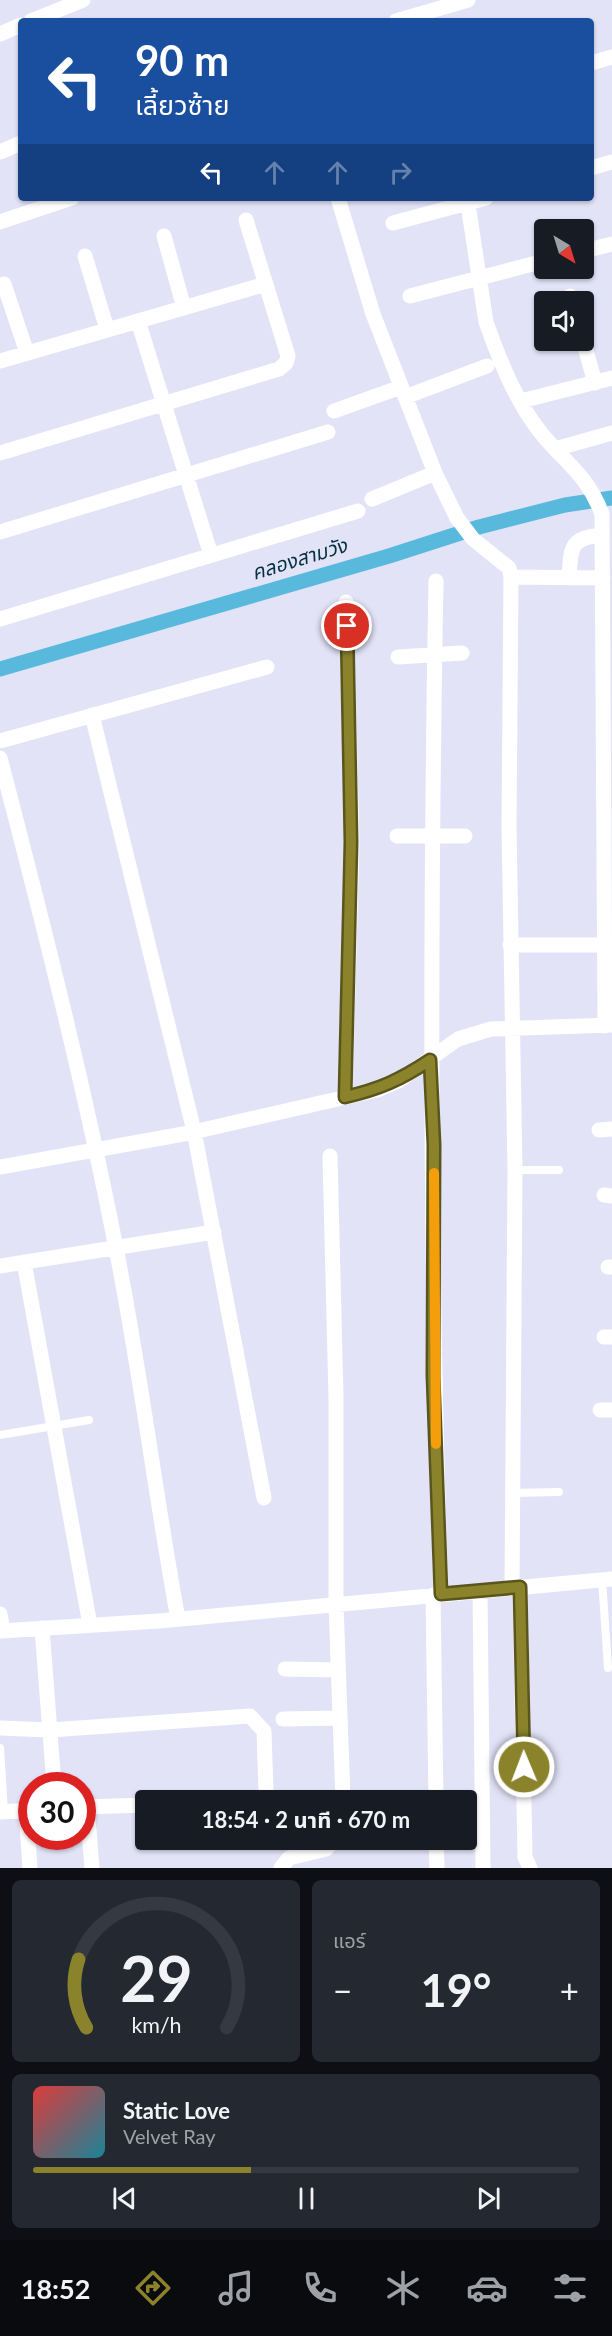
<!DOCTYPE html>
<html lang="th">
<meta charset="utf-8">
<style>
body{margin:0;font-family:Lato,"Noto Sans Thai",sans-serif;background:#242831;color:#f1f3f6;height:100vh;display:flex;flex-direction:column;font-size:22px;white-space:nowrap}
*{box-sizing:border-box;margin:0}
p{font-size:20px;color:#9ea1a6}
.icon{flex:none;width:33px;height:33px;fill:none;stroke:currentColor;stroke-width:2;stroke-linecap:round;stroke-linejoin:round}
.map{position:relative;height:1868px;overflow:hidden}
.panel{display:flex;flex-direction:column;gap:12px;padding:12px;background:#0d0f14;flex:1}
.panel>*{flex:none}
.guide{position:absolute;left:18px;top:18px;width:576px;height:183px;border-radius:6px;box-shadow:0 2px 4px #0004;background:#1a4fa0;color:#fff;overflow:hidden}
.needle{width:39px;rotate:142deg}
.buttons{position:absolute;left:534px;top:219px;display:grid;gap:12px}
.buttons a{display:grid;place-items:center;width:60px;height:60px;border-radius:6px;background:#171b24;box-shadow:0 2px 4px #0004;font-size:30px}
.speed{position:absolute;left:18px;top:1772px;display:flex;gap:12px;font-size:30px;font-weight:700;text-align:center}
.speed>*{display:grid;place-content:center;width:78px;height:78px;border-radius:50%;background:#171b24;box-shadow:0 2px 4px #0004;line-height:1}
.speed .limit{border:9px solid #d22;background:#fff;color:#111}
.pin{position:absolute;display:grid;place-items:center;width:51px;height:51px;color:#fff;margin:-26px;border:3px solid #fff;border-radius:50%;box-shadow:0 2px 6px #0007}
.me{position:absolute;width:66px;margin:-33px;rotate:359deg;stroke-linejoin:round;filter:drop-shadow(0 0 4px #0008)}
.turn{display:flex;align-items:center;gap:21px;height:126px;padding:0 18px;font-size:27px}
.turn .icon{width:78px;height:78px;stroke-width:2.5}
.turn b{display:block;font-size:42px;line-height:51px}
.lanes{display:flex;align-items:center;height:57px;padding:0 18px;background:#0003;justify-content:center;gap:30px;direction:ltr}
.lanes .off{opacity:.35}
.big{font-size:45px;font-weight:700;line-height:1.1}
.panel .tile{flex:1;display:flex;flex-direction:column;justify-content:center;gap:9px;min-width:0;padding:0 21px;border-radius:9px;background:#242831}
.panel .dial{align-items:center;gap:0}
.dial svg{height:156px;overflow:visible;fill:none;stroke:#363941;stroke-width:7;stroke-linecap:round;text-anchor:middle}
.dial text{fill:#f1f3f6;stroke:none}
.song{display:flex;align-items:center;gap:18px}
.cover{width:72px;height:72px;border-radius:9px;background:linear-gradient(135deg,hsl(0 70% 55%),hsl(190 70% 35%))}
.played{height:6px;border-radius:3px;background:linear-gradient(90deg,#8a832b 40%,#363941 40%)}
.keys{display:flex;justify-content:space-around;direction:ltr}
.heat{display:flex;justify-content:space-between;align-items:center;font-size:33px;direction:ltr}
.panel .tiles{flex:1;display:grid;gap:12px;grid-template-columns:1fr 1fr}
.tile:last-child{grid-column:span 2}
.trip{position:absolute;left:135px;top:1790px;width:342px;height:60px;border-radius:6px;background:#171b24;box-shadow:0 2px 4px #0004;font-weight:700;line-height:60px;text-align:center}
.tabs{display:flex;height:96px;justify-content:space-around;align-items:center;background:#090b0e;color:#9ea1a6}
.tabs .icon{width:42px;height:42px}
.tabs .current{color:#8a832b}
.tabs b{font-size:27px;color:#f1f3f6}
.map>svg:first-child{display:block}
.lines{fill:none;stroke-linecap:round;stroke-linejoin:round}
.canal{stroke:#58b9dc;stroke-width:15}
.lane{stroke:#fff;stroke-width:8}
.street{stroke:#fff;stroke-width:15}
.route-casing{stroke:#5a551c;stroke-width:15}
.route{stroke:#8a832b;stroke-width:10}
.slow{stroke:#f59e0b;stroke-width:10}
.labels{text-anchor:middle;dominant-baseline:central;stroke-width:4.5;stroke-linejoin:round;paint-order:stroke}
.water-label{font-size:20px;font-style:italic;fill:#033140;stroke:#e3e3f8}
</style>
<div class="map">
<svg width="612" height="1868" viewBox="0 0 612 1868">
<rect width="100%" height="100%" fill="#e3e3f8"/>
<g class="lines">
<path class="canal" d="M 0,669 L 389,556 L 479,527 L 565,505 L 612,498"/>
<path class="lane" d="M 515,1170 L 559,1170
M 0,1435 L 89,1420
M 514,1493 L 559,1492
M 602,1579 L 608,1668
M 0,1748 L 4,1812"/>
<path class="street" d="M 31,21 L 83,0
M 396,21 L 468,0
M 0,34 L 21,25
M 591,63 L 612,57
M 0,152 L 21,143
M 591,168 L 612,162
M 338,198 L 373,314 L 435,473 L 457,518 L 473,539 L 509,568 L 511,577 L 509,826 L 515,1170 L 512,1588
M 467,198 L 486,322 C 499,359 516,402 541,433 C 566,464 587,474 602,514 L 605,1026
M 0,222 L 72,198
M 393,223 L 486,198
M 164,236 L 184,308
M 584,251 L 612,244
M 85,256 L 107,329
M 4,284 L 27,353
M 410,296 L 544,261
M 570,296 L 572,302
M 138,321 L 211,555
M 583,340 L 595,383
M 0,361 L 266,284
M 405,397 L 487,366
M 521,401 L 612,378
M 334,411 L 401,387
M 555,449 L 612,433
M 0,453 L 279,369 L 286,363 L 288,356 L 246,220
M 372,499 L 435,473
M 0,532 L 328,432
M 511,577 L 603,578
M 569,578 C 571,548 569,538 602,535
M 436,581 C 430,919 429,1257 441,1594
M 0,619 L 358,511
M 398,657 L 462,653
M 92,715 L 194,1131 L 264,1498
M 0,741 L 267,667
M 0,758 C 42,919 83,1080 115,1243 C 140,1367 155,1494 178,1619
M 397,836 L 465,836
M 510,945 L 612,945
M 345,1097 L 352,842 L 346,602
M 599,1130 L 612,1129
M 330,1156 L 336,1398 L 336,1604 L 343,1800
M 0,1167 L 189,1133 L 377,1090 L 400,1080 L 458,1039 L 491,1029 L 612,1025
M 604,1195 L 612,1196
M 24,1262 L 90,1625
M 0,1266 L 214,1232
M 608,1267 L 612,1267
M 604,1337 L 612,1337
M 600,1410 L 612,1410
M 520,1587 L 525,1857 L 530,1868
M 480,1591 L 483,1868
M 433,1595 L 436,1800
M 0,1614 L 3,1631
M 42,1628 L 54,1785
M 0,1631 L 159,1621 L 612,1579
M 285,1669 L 338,1670
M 283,1719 L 339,1718
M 0,1728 L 50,1730 L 250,1716 L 264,1731 L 266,1793 L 259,1800
M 87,1806 L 92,1868
M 82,1807 L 146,1805
M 26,1810 L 30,1868
M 0,1812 L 32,1810
M 436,1839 L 437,1868
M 281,1868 L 289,1858 L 326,1849 L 336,1839"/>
</g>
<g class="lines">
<g class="route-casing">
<path id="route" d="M 347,626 L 351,842 L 345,1097 C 380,1089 400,1080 430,1060 L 434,1145 L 433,1375 L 441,1594 L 520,1587 L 524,1767"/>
</g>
<use href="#route" class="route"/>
<path class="slow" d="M 434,1173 L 436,1444"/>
</g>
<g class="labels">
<g class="water-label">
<text transform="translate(299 558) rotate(-17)">คลองสามวัง</text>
</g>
</g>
</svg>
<div class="buttons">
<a><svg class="needle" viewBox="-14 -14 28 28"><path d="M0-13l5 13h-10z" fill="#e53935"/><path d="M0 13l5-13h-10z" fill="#9ea1a6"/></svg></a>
<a><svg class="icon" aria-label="sound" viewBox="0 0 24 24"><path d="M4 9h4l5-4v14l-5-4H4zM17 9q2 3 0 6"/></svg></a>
</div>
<div class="speed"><div class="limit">30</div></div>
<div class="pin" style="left:347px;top:626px;background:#d93025"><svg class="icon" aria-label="arrive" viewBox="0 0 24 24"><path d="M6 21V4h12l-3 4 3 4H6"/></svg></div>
<svg class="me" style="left:524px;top:1767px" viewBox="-20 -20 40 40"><circle r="17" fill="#8a832b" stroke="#fff" stroke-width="3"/><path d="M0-11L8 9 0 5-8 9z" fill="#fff"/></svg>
<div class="trip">18:54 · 2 นาที · 670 m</div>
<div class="guide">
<div class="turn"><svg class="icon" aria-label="left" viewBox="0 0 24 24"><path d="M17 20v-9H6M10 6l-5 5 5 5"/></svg><div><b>90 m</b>เลี้ยวซ้าย</div></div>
<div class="lanes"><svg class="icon" aria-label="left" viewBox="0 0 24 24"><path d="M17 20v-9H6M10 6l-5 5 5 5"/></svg><svg class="icon off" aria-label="ahead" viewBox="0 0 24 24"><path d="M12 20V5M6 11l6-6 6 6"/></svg><svg class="icon off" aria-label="ahead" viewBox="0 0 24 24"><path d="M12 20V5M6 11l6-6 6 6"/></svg><svg class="icon off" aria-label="right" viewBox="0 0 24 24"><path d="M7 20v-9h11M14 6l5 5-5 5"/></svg></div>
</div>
</div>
<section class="panel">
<div class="tiles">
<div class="tile dial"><svg viewBox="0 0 100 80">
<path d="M14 69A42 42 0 1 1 86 69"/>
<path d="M14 69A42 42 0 0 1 10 34" stroke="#8a832b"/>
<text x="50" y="56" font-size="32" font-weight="700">29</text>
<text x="50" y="72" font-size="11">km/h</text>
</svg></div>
<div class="tile"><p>แอร์</p>
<div class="heat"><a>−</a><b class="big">19°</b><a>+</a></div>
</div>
<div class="tile">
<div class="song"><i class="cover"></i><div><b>Static Love</b><p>Velvet Ray</p></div></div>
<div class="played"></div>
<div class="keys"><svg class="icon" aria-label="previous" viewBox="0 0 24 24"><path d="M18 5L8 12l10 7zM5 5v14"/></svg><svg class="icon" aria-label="pause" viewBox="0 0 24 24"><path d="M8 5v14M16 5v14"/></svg><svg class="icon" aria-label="next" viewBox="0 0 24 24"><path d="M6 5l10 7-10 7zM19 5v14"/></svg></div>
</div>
</div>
</section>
<nav class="tabs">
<b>18:52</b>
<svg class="icon current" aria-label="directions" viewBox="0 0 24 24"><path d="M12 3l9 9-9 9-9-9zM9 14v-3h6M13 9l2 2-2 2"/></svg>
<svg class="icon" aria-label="music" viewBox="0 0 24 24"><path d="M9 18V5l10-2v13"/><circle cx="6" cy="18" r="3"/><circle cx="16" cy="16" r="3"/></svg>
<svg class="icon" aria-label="phone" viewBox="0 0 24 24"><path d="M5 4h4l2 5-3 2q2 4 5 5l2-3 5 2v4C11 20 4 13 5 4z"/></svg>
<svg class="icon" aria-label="climate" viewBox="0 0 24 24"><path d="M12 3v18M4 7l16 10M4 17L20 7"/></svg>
<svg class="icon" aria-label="car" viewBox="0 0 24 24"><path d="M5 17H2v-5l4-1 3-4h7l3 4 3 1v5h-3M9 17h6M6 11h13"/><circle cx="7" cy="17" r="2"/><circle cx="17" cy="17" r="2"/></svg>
<svg class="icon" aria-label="filters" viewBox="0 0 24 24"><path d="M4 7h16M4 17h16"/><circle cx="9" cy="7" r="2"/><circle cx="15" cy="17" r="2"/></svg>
</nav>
